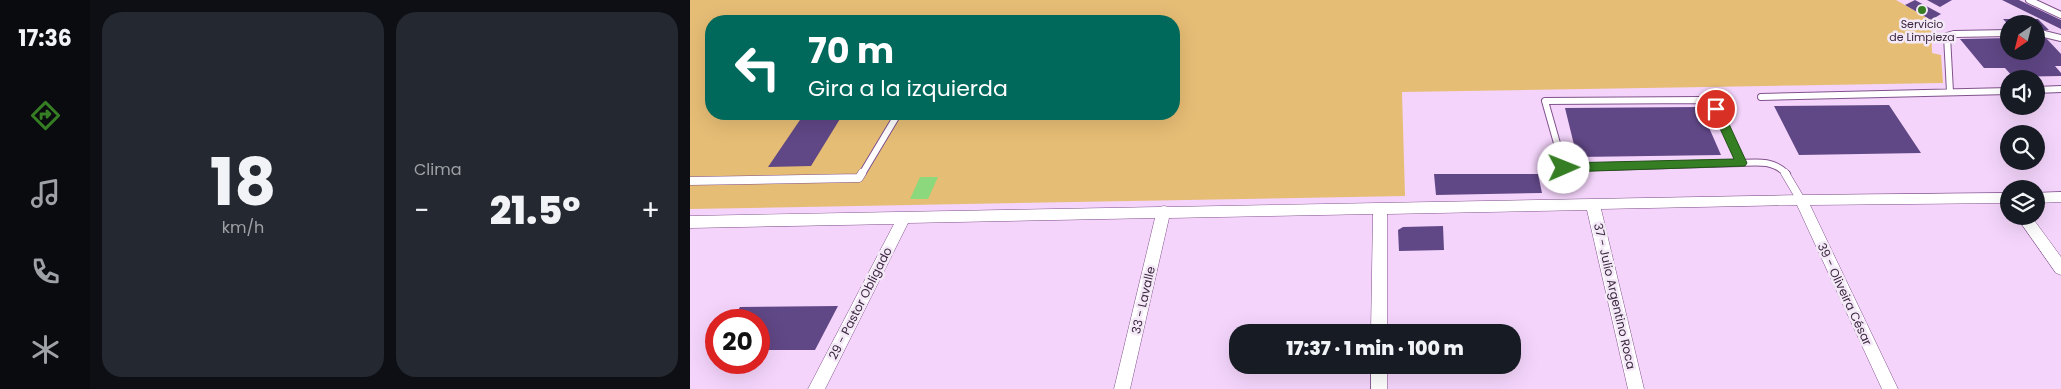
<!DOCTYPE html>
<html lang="es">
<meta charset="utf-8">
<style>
body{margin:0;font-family:Poppins,sans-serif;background:#242831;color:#f1f3f6;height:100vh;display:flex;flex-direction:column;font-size:19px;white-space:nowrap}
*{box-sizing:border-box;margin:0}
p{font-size:16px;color:#9ea1a6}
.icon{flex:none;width:28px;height:28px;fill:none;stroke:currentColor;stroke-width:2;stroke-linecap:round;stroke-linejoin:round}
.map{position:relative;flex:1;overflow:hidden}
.details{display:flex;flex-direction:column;gap:12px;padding:12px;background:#0d0f14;width:600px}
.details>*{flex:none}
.top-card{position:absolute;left:15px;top:15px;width:475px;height:105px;border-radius:20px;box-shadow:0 5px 20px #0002;background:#00695c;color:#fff;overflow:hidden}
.needle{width:32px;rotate:215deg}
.tools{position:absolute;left:1310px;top:15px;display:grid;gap:10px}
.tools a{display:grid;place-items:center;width:45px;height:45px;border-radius:50%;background:#171b24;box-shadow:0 5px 20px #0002;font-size:25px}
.speed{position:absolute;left:15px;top:309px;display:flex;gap:10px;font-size:25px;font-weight:700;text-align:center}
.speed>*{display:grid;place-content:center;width:65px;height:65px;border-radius:50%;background:#171b24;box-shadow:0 5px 20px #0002;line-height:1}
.speed .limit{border:8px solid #d22;background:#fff;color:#111}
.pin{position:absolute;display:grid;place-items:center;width:42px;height:42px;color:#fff;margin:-21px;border:2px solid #fff;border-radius:50%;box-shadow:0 1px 5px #0007}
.me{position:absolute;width:55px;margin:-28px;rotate:89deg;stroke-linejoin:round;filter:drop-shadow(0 0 4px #0008)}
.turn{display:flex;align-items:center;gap:18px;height:105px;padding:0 20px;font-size:22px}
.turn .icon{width:65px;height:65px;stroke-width:2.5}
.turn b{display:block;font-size:35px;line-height:42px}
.big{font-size:38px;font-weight:800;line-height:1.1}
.details .card{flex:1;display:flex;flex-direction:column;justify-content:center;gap:8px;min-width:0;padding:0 18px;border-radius:20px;background:#242831}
.details .dial{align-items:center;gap:0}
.dial b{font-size:65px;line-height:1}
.heat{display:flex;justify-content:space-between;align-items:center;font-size:28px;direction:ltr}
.details .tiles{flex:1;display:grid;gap:12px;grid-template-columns:repeat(2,1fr)}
.trip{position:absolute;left:539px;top:324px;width:292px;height:50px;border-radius:20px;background:#171b24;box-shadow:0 5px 20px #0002;font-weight:800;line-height:50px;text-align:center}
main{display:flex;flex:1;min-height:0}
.tab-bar{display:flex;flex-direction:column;width:90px;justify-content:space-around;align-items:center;background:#090b0e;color:#9ea1a6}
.tab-bar .icon{width:35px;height:35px}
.tab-bar .current{color:#357e24}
.tab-bar b{font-size:22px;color:#f1f3f6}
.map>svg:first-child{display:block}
.green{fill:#e6bd75;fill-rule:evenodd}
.water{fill:#8cd87c}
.building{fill:#604786}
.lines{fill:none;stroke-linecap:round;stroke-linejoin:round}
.lane-far1-casing{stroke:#81528c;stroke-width:8}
.lane-casing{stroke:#81528c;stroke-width:9}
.street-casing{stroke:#81528c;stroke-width:1}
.lane-far1{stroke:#fff;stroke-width:6}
.lane{stroke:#fff;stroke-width:8}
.street{fill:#fff;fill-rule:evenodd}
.route{fill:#357e24;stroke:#225217}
.poi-dot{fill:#357e24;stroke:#f4eaf7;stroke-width:2}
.labels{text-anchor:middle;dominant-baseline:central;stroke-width:5;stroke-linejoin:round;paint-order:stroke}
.far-poi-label{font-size:11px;fill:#3b263f;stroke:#f4eaf7}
.street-label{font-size:12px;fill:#3b263f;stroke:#f4eaf7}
</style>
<main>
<nav class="tab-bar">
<b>17:36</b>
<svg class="icon current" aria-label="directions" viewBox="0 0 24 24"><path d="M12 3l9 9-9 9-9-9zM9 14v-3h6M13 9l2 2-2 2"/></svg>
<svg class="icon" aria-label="music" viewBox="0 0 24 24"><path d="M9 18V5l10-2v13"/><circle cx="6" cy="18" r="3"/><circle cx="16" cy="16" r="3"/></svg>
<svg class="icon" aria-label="phone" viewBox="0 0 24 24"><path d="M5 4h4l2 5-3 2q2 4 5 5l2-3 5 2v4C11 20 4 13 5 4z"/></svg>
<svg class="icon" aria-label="climate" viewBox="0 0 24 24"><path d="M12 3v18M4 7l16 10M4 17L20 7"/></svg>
</nav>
<section class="details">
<div class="tiles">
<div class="card dial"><b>18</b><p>km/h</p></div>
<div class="card"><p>Clima</p>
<div class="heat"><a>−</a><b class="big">21.5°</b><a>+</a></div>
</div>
</div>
</section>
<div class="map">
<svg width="1371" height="389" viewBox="0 0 1371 389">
<rect width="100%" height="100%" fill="#f4d4fb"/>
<path class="green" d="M 0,0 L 1206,0 L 1241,20 L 1242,53 L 1251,55 L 1253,83 L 712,92 L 715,196 L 0,209 ZM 21,21 L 484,21 L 484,114 L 21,114 Z"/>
<path class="water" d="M 230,177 L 248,177 L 238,199 L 220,199 Z"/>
<path class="building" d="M 1225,0 L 1251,14 L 1241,20 L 1215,5 Z
M 1237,0 L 1262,0 L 1250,7 Z
M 1312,0 L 1329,0 L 1371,20 L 1371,29 Z
M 1313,19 L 1348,19 L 1359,30 L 1346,30 L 1346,24 L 1318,24 Z
M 1355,37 L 1371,54 L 1371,66 L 1365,66 L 1371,73 L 1371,76 L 1323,77 L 1315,68 L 1294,68 L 1270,39 L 1319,38 L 1319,51 L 1346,51 L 1346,38 Z
M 1199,105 L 1231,153 L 1109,155 L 1084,106 Z
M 1010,107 L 1031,155 L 887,157 L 875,108 Z
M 114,114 L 153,114 L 121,166 L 78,167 Z
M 744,174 L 848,174 L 852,193 L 746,195 Z
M 753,226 L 754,250 L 709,251 L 708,230 L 713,227 Z
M 148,306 L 125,350 L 69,350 L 69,320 L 42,320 L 50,307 Z"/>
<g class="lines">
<g class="lane-far1-casing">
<path id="lane-far1" d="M 1339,0 L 1371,15
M 1346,32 L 1371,38
M 1346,90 L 1371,89
M 1260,92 L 1257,36 L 1264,34 L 1319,33
M 1071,97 L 1319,91
M 1011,100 L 1021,103 L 1026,109 L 1051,163 L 874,168 L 855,101 Z
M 1051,163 C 1068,162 1083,160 1097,174
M 172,174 L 208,114"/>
</g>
<g class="lane-casing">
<path id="lane" d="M 1095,173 L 1111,200
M 0,181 L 169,178 L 172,173"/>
</g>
<g class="street-casing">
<path id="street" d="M 1371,192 L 1371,202 L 1346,203 L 1346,193 Z
M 1319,193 L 1319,203 L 1120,205 L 1208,389 L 1192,389 L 1107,205 L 911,209 L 954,389 L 938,389 L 897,210 L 697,214 L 697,332 L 681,332 L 683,214 L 479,218 L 440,389 L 424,389 L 465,218 L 218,223 L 135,389 L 118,389 L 204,224 L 0,228 L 0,216 L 469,207 L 474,206 L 479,207 L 1111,195 Z
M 1326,216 L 1341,216 L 1371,257 L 1371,275 L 1366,273 Z
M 681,365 L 697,365 L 697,389 L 681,389 Z"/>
</g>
<use href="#lane-far1" class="lane-far1"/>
<use href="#lane" class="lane"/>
<use href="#street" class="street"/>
</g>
<path class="route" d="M 1026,105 L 1032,109 L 1057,163 L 1055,166 L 874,172 L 868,168 L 874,163 L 1044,159 L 1021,109 Z"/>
<circle class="poi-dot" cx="1232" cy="10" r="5"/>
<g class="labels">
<g class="far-poi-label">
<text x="1232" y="24">Servicio<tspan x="1232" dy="13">de Limpieza</tspan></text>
</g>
<g class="street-label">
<text transform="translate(1155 294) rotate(65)">39 - Oliveira César</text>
<text transform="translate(925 296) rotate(77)">37 - Julio Argentino Roca</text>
<text transform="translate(453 300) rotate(-77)">33 - Lavalle</text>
<text transform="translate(170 303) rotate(-63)">29 - Pastor Obligado</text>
</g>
</g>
</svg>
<div class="tools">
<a><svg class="needle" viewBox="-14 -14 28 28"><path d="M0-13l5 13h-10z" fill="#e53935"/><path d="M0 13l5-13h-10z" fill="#9ea1a6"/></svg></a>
<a><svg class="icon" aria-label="sound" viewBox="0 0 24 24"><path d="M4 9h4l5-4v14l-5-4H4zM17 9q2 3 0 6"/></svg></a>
<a><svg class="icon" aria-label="search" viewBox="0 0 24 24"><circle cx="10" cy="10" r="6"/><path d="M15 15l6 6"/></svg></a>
<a><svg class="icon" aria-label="layers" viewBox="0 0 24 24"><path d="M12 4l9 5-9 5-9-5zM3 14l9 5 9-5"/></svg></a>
</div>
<div class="speed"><div class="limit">20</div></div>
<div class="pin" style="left:1026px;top:109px;background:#d93025"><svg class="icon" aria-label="arrive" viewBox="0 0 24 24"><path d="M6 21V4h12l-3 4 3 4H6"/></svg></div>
<svg class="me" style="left:874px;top:168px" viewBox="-20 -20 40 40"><circle r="19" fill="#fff"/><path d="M0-13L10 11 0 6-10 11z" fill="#357e24"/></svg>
<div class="trip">17:37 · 1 min · 100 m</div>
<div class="top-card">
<div class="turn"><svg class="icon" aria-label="left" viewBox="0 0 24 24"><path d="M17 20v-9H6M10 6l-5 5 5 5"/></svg><div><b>70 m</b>Gira a la izquierda</div></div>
</div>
</div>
</main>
